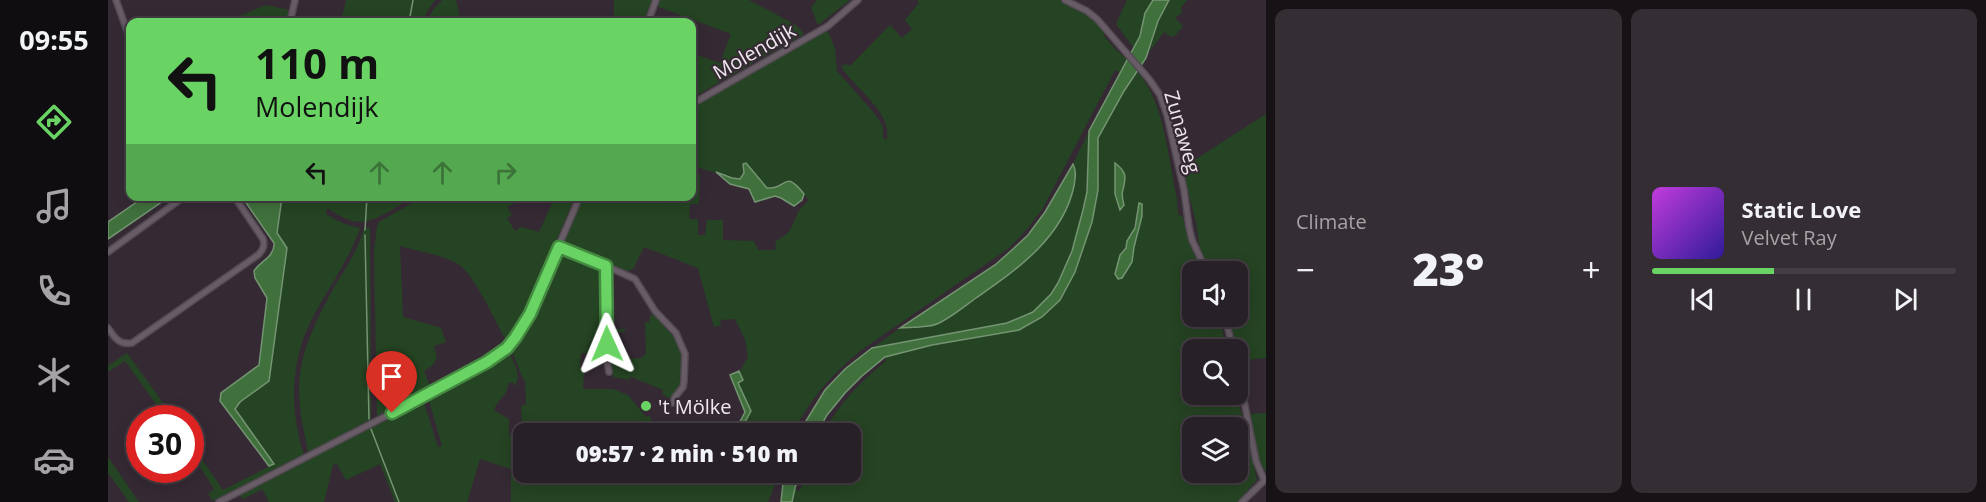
<!DOCTYPE html>
<meta charset="utf-8">
<style>
body{margin:0;font-family:"Open Sans",sans-serif;background:#342d33;color:#f1f3f6;height:100vh;display:flex;flex-direction:column;font-size:22px;white-space:nowrap}
*{box-sizing:border-box;margin:0}
p{font-size:20px;color:#a5a3a7}
.icon{flex:none;width:33px;height:33px;fill:none;stroke:currentColor;stroke-width:2;stroke-linecap:round;stroke-linejoin:round}
.map{position:relative;flex:1;overflow:hidden}
.sheet{display:flex;flex-direction:column;gap:9px;padding:9px;background:#161215;width:720px}
.sheet>*{flex:none}
.top-card{position:absolute;left:18px;top:18px;width:570px;height:183px;border-radius:12px;box-shadow:0 3px 15px #0003,0 0 0 2px #443e44;background:#69d464;color:#111;overflow:hidden}
.tools{position:absolute;left:1074px;top:261px;display:grid;gap:12px}
.tools a{display:grid;place-items:center;width:66px;height:66px;border-radius:12px;background:#282027;box-shadow:0 3px 15px #0003,0 0 0 2px #443e44;font-size:30px}
.speed{position:absolute;left:18px;top:405px;display:flex;gap:12px;font-size:30px;font-weight:700;text-align:center}
.speed>*{display:grid;place-content:center;width:78px;height:78px;border-radius:50%;background:#282027;box-shadow:0 3px 15px #0003,0 0 0 2px #443e44;line-height:1}
.speed .limit{border:9px solid #d22;background:#fff;color:#111}
.pin{position:absolute;display:grid;place-items:center;width:51px;height:51px;color:#fff;margin:-62px -26px;border-radius:50% 50% 50% 0;rotate:-45deg;box-shadow:0 0 6px #0007}
.pin .icon{rotate:45deg}
.me{position:absolute;width:66px;margin:-33px;rotate:359deg;stroke-linejoin:round;filter:drop-shadow(0 0 4px #0008)}
.turn{display:flex;align-items:center;gap:21px;height:126px;padding:0 30px;font-size:27px}
.turn .icon{width:78px;height:78px;stroke-width:2.5}
.turn b{display:block;font-size:42px;line-height:51px}
.lanes{display:flex;align-items:center;height:57px;padding:0 30px;background:#0003;justify-content:center;gap:30px;direction:ltr}
.lanes .off{opacity:.35}
.big{font-size:45px;font-weight:800;line-height:1.1}
.sheet .tile{flex:1;display:flex;flex-direction:column;justify-content:center;gap:9px;min-width:0;padding:0 21px;border-radius:12px;background:#342d33}
.song{display:flex;align-items:center;gap:18px}
.cover{width:72px;height:72px;border-radius:9px;background:linear-gradient(135deg,hsl(290 70% 55%),hsl(250 70% 35%))}
.played{height:6px;border-radius:3px;background:linear-gradient(90deg,#69d464 40%,#443e44 40%)}
.keys{display:flex;justify-content:space-around;direction:ltr}
.heat{display:flex;justify-content:space-between;align-items:center;font-size:33px;direction:ltr}
.sheet .tiles{flex:1;display:grid;gap:9px;grid-template-columns:repeat(2,1fr)}
.trip{position:absolute;left:405px;top:423px;width:348px;height:60px;border-radius:12px;background:#282027;box-shadow:0 3px 15px #0003,0 0 0 2px #443e44;font-weight:800;line-height:60px;text-align:center}
main{display:flex;flex:1;min-height:0}
.tabs{display:flex;flex-direction:column;width:108px;justify-content:space-around;align-items:center;background:#100d10;color:#a5a3a7}
.tabs .icon{width:42px;height:42px}
.tabs .selected{color:#69d464}
.tabs b{font-size:27px;color:#f1f3f6}
.map>svg:first-child{display:block}
.green{fill:#254423;fill-rule:evenodd}
.water{fill:#40713d;stroke:#749472;stroke-width:1.5}
.lines{fill:none;stroke-linecap:round;stroke-linejoin:round}
.stream{stroke:#749472;stroke-width:1.5}
.street-casing{stroke:#534952;stroke-width:8}
.street{stroke:#685c67;stroke-width:5}
.route-casing{stroke:#448a41;stroke-width:15}
.route{stroke:#69d464;stroke-width:10}
.poi-dot{fill:#69d464;stroke:#352a34;stroke-width:2}
.labels{text-anchor:middle;dominant-baseline:central;stroke-width:4.5;stroke-linejoin:round;paint-order:stroke}
.street-label{font-size:20px;fill:#eee7ed;stroke:#352a34}
.poi-label{font-size:20px;fill:#eee7ed;stroke:#352a34;text-anchor:start}
</style>
<main>
<nav class="tabs">
<b>09:55</b>
<svg class="icon selected" aria-label="directions" viewBox="0 0 24 24"><path d="M12 3l9 9-9 9-9-9zM9 14v-3h6M13 9l2 2-2 2"/></svg>
<svg class="icon" aria-label="music" viewBox="0 0 24 24"><path d="M9 18V5l10-2v13"/><circle cx="6" cy="18" r="3"/><circle cx="16" cy="16" r="3"/></svg>
<svg class="icon" aria-label="phone" viewBox="0 0 24 24"><path d="M5 4h4l2 5-3 2q2 4 5 5l2-3 5 2v4C11 20 4 13 5 4z"/></svg>
<svg class="icon" aria-label="climate" viewBox="0 0 24 24"><path d="M12 3v18M4 7l16 10M4 17L20 7"/></svg>
<svg class="icon" aria-label="car" viewBox="0 0 24 24"><path d="M5 17H2v-5l4-1 3-4h7l3 4 3 1v5h-3M9 17h6M6 11h13"/><circle cx="7" cy="17" r="2"/><circle cx="17" cy="17" r="2"/></svg>
</nav>
<div class="map">
<svg width="1158" height="502" viewBox="0 0 1158 502">
<rect width="100%" height="100%" fill="#352a34"/>
<path class="green" d="M238 0H327L320 10 314 22H233Z
M334 0H348L353 22H319L325 10Z
M506 0H544L535 22H506Z
M551 0H641L688 25 696 34 584 98V53L612 63 623 34 548 6Z
M709 0H742L710 25 703 7Z
M809 0H952L983 16 997 31 996 36 1007 49 1019 59 1012 73 1007 70 935 208 920 228 901 248 752 351C724 374 701 400 685 433H631L643 411 630 383 635 380 632 371 640 357 637 339 627 319 612 320 613 325 606 327 590 268 536 247 525 269 517 272 456 247 455 242 474 197 584 196V171L592 174 591 204H582L581 219H590V235H597L599 220H615V240L646 241 650 250H667L668 241C683 233 683 228 689 215 691 209 697 204 701 200L684 181C674 180 669 189 659 187L638 163 635 164 636 176 629 179 584 166V105L718 27 727 48 729 71 767 114 775 127V138L779 140C784 110 746 89 733 66L739 64 742 66 782 25 794 38 804 29 797 20 811 3Z
M1019 0H1045L1037 13 1032 36 1025 47 1008 24Z
M1061 0H1079L1072 9 1075 12 1067 18 1075 26 1066 37 1059 35 1057 31 1041 52 1050 21Z
M158 5 181 10 178 22H117Z
M1030 72C1057 104 1060 159 1069 199L1070 214 1075 217 1079 236 1094 271 1084 272V316L1111 317 1119 349 1084 350V394L1129 395 1149 480 1129 502H684L687 488 691 492 699 473 742 472V434L715 433C731 404 752 382 778 361L777 357 824 345 911 330 934 317 952 300 967 272 984 222 990 190V138L1016 91ZM1029 208 1034 216 1026 247 1024 262 1017 272 1007 270C1010 265 1010 258 1014 252 1023 239 1029 225 1029 208ZM1084 428H1130V472H1084Z
M1158 114V358L1130 361V350L1127 349 1119 317 1130 316V272L1101 271 1092 249 1088 222 1074 168Z
M981 131 979 192 968 239 950 283 935 303 925 312 899 323 764 348 792 328 832 323 884 287 922 256 948 227 960 207 966 183 968 170 965 164Z
M174 197H305C287 207 265 226 244 221 235 218 227 213 219 208L218 214C229 221 240 226 252 228 246 247 236 263 226 281 217 295 208 310 201 325 182 365 182 413 196 455L105 501 100 494 106 489 83 453 82 442 115 490 166 464 127 409 132 402 161 381 171 238 169 233Z
M314 197H419L399 207 404 215 399 218 407 231 414 227 431 232 447 197H467L417 313 400 344C389 325 367 275 350 264 336 255 309 251 292 246L295 317 333 328 338 342 326 346 329 358 324 366 316 371 323 388 269 416 266 252 269 226 271 222Z
M262 227 263 419 200 453C198 438 193 422 192 407 187 361 204 329 225 289 237 269 250 251 256 228Z
M453 251 495 267 497 271 495 355 473 353 472 367 479 368 476 374 475 389H505L520 395 538 417 542 416 546 426 558 433 416 434V472H670L671 475 660 502H403V469L372 459 359 502H287L272 464 238 480 229 464 225 465 216 502H161L154 489 135 499 131 494 315 399 330 447 334 446 320 397 386 362 399 353 402 354C407 366 414 375 406 387V383H400C401 395 389 399 386 410L401 419V435L407 438V431H414L413 406 418 404 417 381 414 377 403 349 421 322 451 252Z
M543 314 552 320 566 334 575 355V380L564 397 560 398 554 393 555 390 523 377 521 380 506 377 501 367 500 329H517V332L504 333 506 360 533 358 538 354 537 322H541Z
M19 353 66 418H58L17 361 0 372V366Z
M1158 413V472L1152 463 1140 414Z
M0 457 31 502H21L0 473Z"/>
<path class="water" d="M1045 0H1061L1050 21 1038 58 1016 91 990 138V190L984 222 967 272 952 300 934 317 911 330 824 345 777 357 754 376 737 393 719 415 709 433 690 434 717 390 737 369 764 348 899 323 925 312 943 294 950 283 964 251 975 210 979 192 981 131 1032 36 1037 13Z
M638 163 659 188C680 190 675 168 696 194L694 200 686 206 673 198 667 196 647 202 641 189 622 184 608 172 624 178 632 179 636 173 635 164Z
M1007 163C1019 172 1018 177 1015 190 1013 194 1015 201 1016 205L1012 210 1007 194Z
M965 164C969 171 967 179 966 186 955 238 908 270 868 298 857 306 845 316 833 322 823 328 805 327 792 328L887 265 905 249 920 235 937 212Z
M36 197H61L0 239V222Z
M134 197H145L150 201 156 197H174L169 233 179 248 161 381 132 402 127 409 166 464 161 466 112 401 113 393 151 365 159 298 147 278 146 271C152 261 167 257 166 243Z
M1031 203 1034 204V216L1026 247 1024 262 1014 278 1010 279 1007 274 1012 255 1018 248 1019 241 1027 228Z
M631 371 635 380 630 383 643 411 631 433H626L637 412 622 375Z
M671 473H692L687 488 684 502H673L675 483Z"/>
<g class="lines">
<path class="stream" d="M301 22 305 0
M257 230 259 196
M257 235 261 419
M263 429 291 502"/>
<defs>
<path id="street" d="M8 0 22 39
M957 0 979 11 989 19 1041 79 1052 95 1059 115 1076 190 1081 227 1084 240 1099 272
M182 22 187 0
M540 22 548 0
M584 104 720 26 750 0
M451 247 498 266 527 279 547 311 568 333 577 354 576 381 575 387 567 397 565 403
M0 252 77 196
M498 266 499 362 501 372
M1117 316 1125 350
M0 328C7 338 11 345 24 343L150 255C155 250 157 246 155 239L126 196
M1130 371 1148 461 1156 480
M111 502 317 396 379 362 399 348 407 338 422 313 472 196
M1134 502 1158 479"/>
</defs>
<use href="#street" class="street-casing"/>
<use href="#street" class="street"/>
</g>
<g class="lines">
<defs>
<path id="route" d="M284 413 379 362 399 348 407 338 422 314 451 247 498 266 499 344"/>
</defs>
<use href="#route" class="route-casing"/>
<use href="#route" class="route"/>
</g>
<circle class="poi-dot" cx="538" cy="406" r="6"/>
<g class="labels">
<g class="street-label">
<text transform="translate(646 51) rotate(-30)">Molendijk</text>
<text transform="translate(1075 132) rotate(74)">Zunaweg</text>
</g>
<g class="poi-label">
<text x="550" y="406">'t Mölke</text>
</g>
</g>
</svg>
<div class="tools">
<a><svg class="icon" aria-label="sound" viewBox="0 0 24 24"><path d="M4 9h4l5-4v14l-5-4H4zM17 9q2 3 0 6"/></svg></a>
<a><svg class="icon" aria-label="search" viewBox="0 0 24 24"><circle cx="10" cy="10" r="6"/><path d="M15 15l6 6"/></svg></a>
<a><svg class="icon" aria-label="layers" viewBox="0 0 24 24"><path d="M12 4l9 5-9 5-9-5zM3 14l9 5 9-5"/></svg></a>
</div>
<div class="speed"><div class="limit">30</div></div>
<div class="pin" style="left:284px;top:413px;background:#d93025"><svg class="icon" aria-label="arrive" viewBox="0 0 24 24"><path d="M6 21V4h12l-3 4 3 4H6"/></svg></div>
<svg class="me" style="left:499px;top:344px" viewBox="-20 -20 40 40"><path d="M0-17L14 15 0 8-14 15z" fill="#69d464" stroke="#fff" stroke-width="4"/></svg>
<div class="trip">09:57 · 2 min · 510 m</div>
<div class="top-card">
<div class="turn"><svg class="icon" aria-label="left" viewBox="0 0 24 24"><path d="M17 20v-9H6M10 6l-5 5 5 5"/></svg><div><b>110 m</b>Molendijk</div></div>
<div class="lanes"><svg class="icon" aria-label="left" viewBox="0 0 24 24"><path d="M17 20v-9H6M10 6l-5 5 5 5"/></svg><svg class="icon off" aria-label="ahead" viewBox="0 0 24 24"><path d="M12 20V5M6 11l6-6 6 6"/></svg><svg class="icon off" aria-label="ahead" viewBox="0 0 24 24"><path d="M12 20V5M6 11l6-6 6 6"/></svg><svg class="icon off" aria-label="right" viewBox="0 0 24 24"><path d="M7 20v-9h11M14 6l5 5-5 5"/></svg></div>
</div>
</div>
<section class="sheet">
<div class="tiles">
<div class="tile"><p>Climate</p>
<div class="heat"><a>−</a><b class="big">23°</b><a>+</a></div>
</div>
<div class="tile">
<div class="song"><i class="cover"></i><div><b>Static Love</b><p>Velvet Ray</p></div></div>
<div class="played"></div>
<div class="keys"><svg class="icon" aria-label="previous" viewBox="0 0 24 24"><path d="M18 5L8 12l10 7zM5 5v14"/></svg><svg class="icon" aria-label="pause" viewBox="0 0 24 24"><path d="M8 5v14M16 5v14"/></svg><svg class="icon" aria-label="next" viewBox="0 0 24 24"><path d="M6 5l10 7-10 7zM19 5v14"/></svg></div>
</div>
</div>
</section>
</main>
